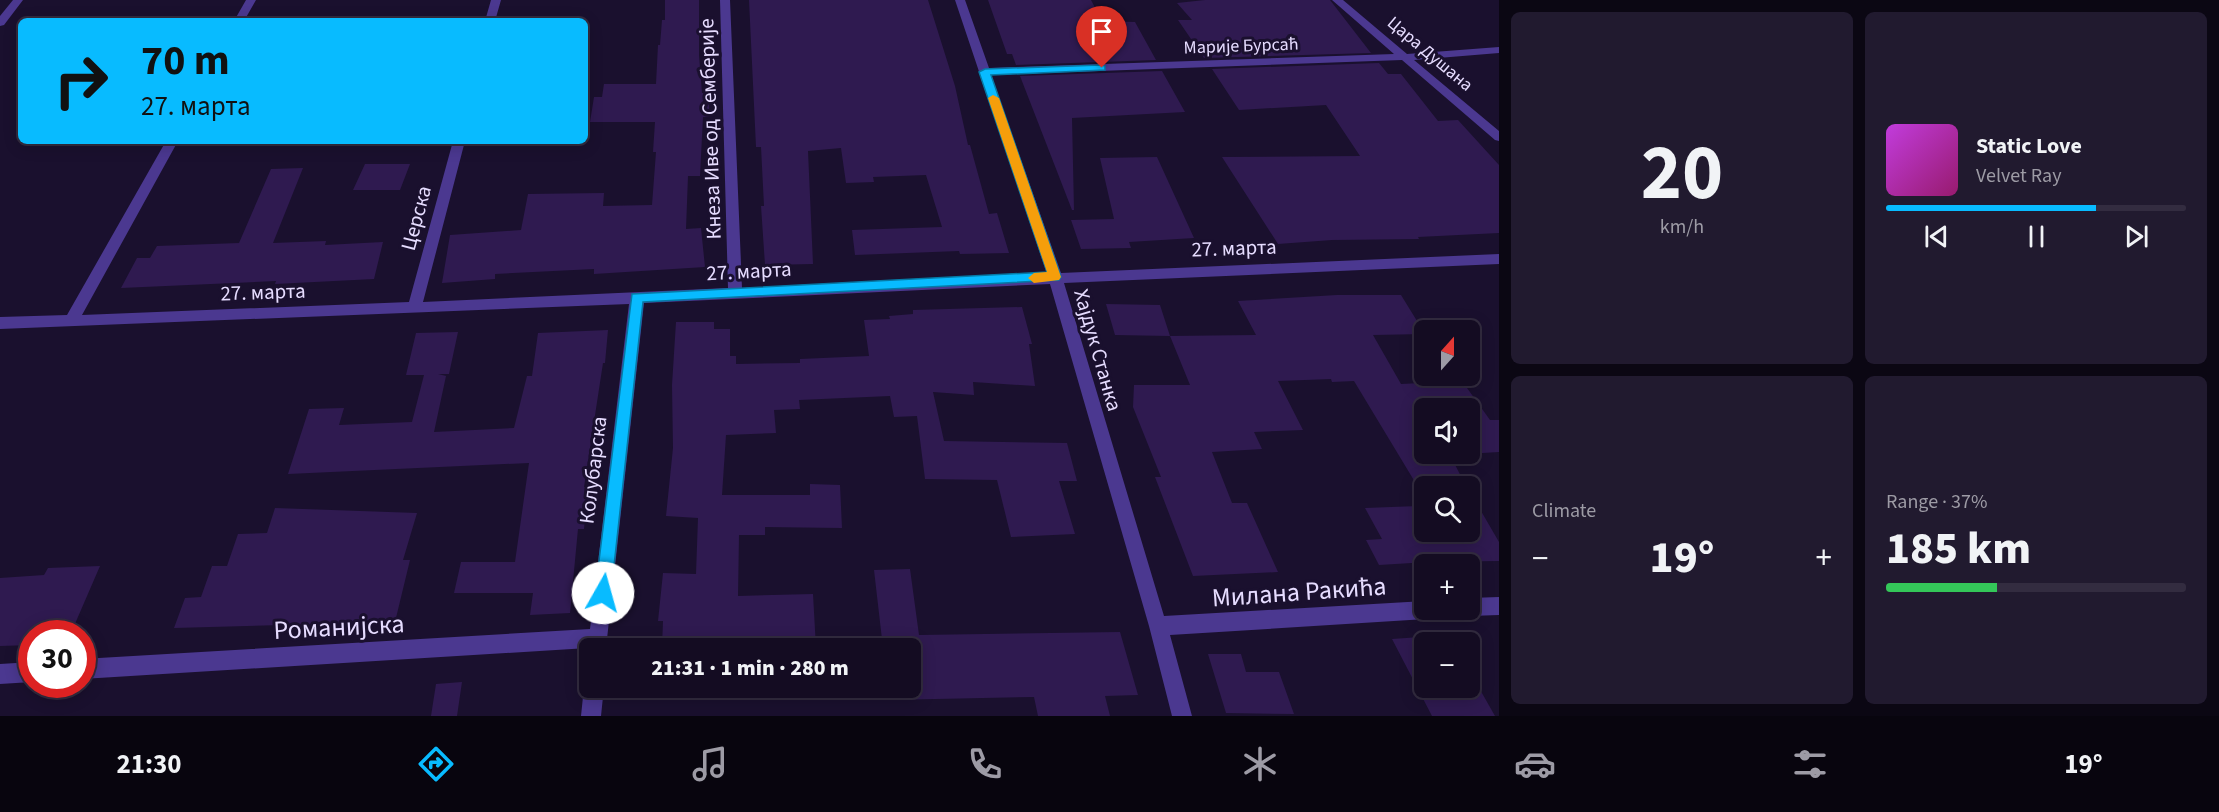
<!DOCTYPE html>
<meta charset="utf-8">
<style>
body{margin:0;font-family:"Source Sans 3",sans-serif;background:#211a2f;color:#f1f3f6;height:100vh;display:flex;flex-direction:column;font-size:22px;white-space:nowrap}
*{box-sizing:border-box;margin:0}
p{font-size:20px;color:#9d9ba5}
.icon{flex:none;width:33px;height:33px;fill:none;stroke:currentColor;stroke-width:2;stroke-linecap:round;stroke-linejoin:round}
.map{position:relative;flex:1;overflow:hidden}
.side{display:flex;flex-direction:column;gap:12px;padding:12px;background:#0b0713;width:720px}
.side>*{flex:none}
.banner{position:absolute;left:18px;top:18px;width:570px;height:126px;border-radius:9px;box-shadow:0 3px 15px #0003,0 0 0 2px #332c40;background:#08bbff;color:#111;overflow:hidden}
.needle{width:39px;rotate:21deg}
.fabs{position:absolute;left:1414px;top:320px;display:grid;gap:12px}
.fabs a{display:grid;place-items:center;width:66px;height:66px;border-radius:9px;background:#140c22;box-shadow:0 3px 15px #0003,0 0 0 2px #332c40;font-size:30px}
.speed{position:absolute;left:18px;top:620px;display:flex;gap:12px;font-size:30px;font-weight:700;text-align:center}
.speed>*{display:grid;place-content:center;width:78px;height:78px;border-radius:50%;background:#140c22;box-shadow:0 3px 15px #0003,0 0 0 2px #332c40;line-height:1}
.speed .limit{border:9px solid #d22;background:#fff;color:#111}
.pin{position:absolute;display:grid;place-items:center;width:51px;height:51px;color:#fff;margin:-62px -26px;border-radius:50% 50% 50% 0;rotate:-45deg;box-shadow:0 0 6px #0007}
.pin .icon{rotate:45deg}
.me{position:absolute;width:66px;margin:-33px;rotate:7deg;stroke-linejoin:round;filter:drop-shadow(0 0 4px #0008)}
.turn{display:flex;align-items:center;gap:21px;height:126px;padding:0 24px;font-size:27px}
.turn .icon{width:78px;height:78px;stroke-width:2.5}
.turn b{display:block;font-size:42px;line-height:51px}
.big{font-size:45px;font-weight:800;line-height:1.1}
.side .tile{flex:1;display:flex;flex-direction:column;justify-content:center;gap:9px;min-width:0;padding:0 21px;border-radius:9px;background:#211a2f}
.side .dial{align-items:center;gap:0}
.dial b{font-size:78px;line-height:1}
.song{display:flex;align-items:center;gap:18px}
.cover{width:72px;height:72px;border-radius:9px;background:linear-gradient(135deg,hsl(290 70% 55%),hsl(320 70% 35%))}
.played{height:6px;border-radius:3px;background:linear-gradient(90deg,#08bbff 70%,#332c40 70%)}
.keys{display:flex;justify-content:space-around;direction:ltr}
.heat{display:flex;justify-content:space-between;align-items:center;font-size:33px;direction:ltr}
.charge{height:9px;border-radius:4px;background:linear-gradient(90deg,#34c759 37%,#332c40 0)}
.side .tiles{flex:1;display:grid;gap:12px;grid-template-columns:repeat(2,1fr)}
.trip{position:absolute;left:579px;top:638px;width:342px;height:60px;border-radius:9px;background:#140c22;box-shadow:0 3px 15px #0003,0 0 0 2px #332c40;font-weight:800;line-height:60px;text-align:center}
.dock{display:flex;height:96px;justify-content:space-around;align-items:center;background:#08050e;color:#9d9ba5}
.dock .icon{width:42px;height:42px}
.dock .on{color:#08bbff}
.dock b{font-size:27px;color:#f1f3f6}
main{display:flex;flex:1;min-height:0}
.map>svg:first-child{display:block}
.building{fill:#2f1a50;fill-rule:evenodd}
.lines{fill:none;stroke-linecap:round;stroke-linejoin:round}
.minor{fill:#4b3890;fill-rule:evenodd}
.route{fill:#08bbff;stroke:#057aa6;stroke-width:1.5}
.slow{fill:#f59e0b}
.labels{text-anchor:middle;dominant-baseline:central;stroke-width:6;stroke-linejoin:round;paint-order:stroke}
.far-street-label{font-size:18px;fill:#e6dcff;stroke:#1a102e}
.street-label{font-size:21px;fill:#e6dcff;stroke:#1a102e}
.near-street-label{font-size:26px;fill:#e6dcff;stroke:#1a102e}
</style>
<main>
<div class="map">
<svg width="1499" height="716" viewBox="0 0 1499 716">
<rect width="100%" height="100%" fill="#1a102e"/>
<path class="building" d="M665 0H699V55L702 93H709V117H703L700 176H688L686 229 701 228 705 267 594 274V269L495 274V279L442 283 450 235 521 230 528 194 604 193 603 206 652 205 656 152H653L655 122H590L594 97H602L604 84H656L658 45H660L662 20H665Z
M749 0H928L955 86 968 145H970L989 214 997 213 1009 253 960 254 959 251 855 255 852 230 942 227 926 175 873 177 874 182 846 183 841 148 808 151 813 264 765 265 761 206H764L761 147H756Z
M988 0H1091L1102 21 1135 22 1156 60 1016 65 1012 54H1007Z
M1205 0H1330L1371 53 1204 58 1178 20H1192L1177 3Z
M1379 63 1388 74H1401L1438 121 1458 120 1499 165V233L1418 237 1419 239 1332 240 1278 244 1222 157 1360 156 1326 105 1239 110 1212 69Z
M1162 71 1185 112 1072 118 1074 210H1072L1020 76Z
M1157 157 1194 238 1129 242 1131 248 1081 249 1071 220 1114 219 1100 158Z
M365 164H410L400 190H353Z
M303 168 273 243 326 241 325 245 383 242 374 279 275 284 276 281 121 288 137 258H150L157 246 239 243 271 169Z
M1337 295H1401L1425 334 1373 335 1401 384 1462 381 1490 420H1499V452L1450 455 1466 486H1425V531H1470V492L1499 542V561L1428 562 1379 565 1366 540 1382 539 1365 508 1418 506 1413 497H1424L1354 381 1332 382 1331 379 1278 381 1303 430 1254 432 1262 449 1212 452 1232 503H1247L1278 572 1193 576 1155 477H1161L1133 407 1134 385H1190L1170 336 1256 335 1238 301ZM1425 408H1470V453H1425Z
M1106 304 1160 305 1170 336 1115 335Z
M1022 307 1032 344H1029L1035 386 973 382 974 395 933 392 944 441 1067 443 1077 481H1059L1075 534 1011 537 997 480 925 479 917 416 894 417 890 396 799 400 800 409 774 410 776 433 726 435 722 495H810V484L840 485 842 528 765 527V535H739L738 596 813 594 816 648H662L663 621H658L663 573 696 574 698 518 666 516 673 448 672 385 676 322H714V329H730V356H736V364L800 363V359L869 356 864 320 890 319 889 316 913 314V310Z
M608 330 605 363H603L584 487H588L584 529H578L570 613 530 615 533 593H454L461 562H515L529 463 288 474 309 409 344 408 339 425 412 422 424 375H406L416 333 458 332 449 374H438L446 376 434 432 514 428 527 376H532L538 333Z
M275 508 417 513 403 560H410L395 622 174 628 185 598 201 597 212 566H227L238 534 267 533Z
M100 566 71 633H32V645L0 646V578L44 575 48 568Z
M910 569 919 635 1120 632 1138 695 1105 696 1110 716H1038L1034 697 889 700 888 687H910V648H883L874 570Z
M1449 635 1453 642H1425V687H1470V672L1495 716H1432L1392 639Z
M1208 654H1241L1246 672H1279L1294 714 1226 713Z
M462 682 457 716H431L436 684Z
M660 687H727V694H659Z"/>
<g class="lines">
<path class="minor" d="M13 0H23L4 25 0 26V16Z
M246 0H256L244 21H234Z
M491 0H501L495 21H485Z
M720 0H730L742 288 1047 274 955 0H965L989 68 1394 54 1332 0H1343L1407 54 1499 47V53L1414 60 1499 131V141L1495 140 1402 60 991 75 1061 273 1499 254V264L1064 283 1164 616 1425 601V609H1451L1448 615 1442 618 1170 635 1192 716H1172L1149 626 1050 284 644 303 606 648H590V652L588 648 82 679V659L590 629 629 304 0 329V317L67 315 166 141H178L82 315 409 302 453 141H465L423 302 728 288Z
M1499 597V615L1470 616 1464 613 1462 609H1470V598Z
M32 662V682L0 684V664Z
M590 679V687H604L601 716H581L584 687Z"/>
</g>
<path class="route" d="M1102 65 1105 66V70L991 75 1061 277 1059 280 643 302 611 593 609 599 603 601 597 599 595 593 632 294 1047 272 979 72 985 69Z"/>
<path class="slow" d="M993 95 999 98 1061 277 1059 280 1034 283 1028 278 1034 273 1047 272 988 98Z"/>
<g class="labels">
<g class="far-street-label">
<text transform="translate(1241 46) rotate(-2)">Марије Бурсаћ</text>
<text transform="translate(1430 54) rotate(40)">Цара Душана</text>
</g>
<g class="street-label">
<text transform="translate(710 129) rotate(-92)">Кнеза Иве од Семберије</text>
<text transform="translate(416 218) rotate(-75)">Церска</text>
<text transform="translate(1234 248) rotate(-2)">27. марта</text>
<text transform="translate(749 271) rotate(-3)">27. марта</text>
<text transform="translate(263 292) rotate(-2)">27. марта</text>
<text transform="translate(1098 350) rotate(74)">Хајдук Станка</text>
<text transform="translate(593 470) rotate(-83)">Колубарска</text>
</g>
<g class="near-street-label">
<text transform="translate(1299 592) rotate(-4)">Милана Ракића</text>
<text transform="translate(339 627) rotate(-3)">Романијска</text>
</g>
</g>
</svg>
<div class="fabs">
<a><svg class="needle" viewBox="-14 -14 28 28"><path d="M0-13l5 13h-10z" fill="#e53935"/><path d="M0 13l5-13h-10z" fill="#9d9ba5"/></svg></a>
<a><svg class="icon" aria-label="sound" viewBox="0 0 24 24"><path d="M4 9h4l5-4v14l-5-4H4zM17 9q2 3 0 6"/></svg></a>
<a><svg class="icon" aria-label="search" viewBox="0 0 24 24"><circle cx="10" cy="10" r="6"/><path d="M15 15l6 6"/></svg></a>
<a>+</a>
<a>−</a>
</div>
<div class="speed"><div class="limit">30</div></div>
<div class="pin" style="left:1102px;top:68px;background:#d93025"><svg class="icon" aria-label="arrive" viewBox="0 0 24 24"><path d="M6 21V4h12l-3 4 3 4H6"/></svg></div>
<svg class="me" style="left:603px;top:593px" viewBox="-20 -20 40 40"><circle r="19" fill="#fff"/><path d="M0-13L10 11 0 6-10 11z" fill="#08bbff"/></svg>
<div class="trip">21:31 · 1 min · 280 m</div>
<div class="banner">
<div class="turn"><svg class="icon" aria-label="right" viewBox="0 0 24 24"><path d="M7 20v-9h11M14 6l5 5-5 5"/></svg><div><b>70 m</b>27. марта</div></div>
</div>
</div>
<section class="side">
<div class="tiles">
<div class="tile dial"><b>20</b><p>km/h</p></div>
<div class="tile">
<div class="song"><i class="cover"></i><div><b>Static Love</b><p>Velvet Ray</p></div></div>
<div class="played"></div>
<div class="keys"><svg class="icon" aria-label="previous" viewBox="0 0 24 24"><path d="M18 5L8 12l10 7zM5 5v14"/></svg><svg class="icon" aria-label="pause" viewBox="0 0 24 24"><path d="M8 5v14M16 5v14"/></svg><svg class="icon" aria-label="next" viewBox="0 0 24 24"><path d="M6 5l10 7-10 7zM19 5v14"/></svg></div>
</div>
<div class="tile"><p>Climate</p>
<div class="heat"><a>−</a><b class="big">19°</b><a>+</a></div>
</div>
<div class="tile"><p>Range · 37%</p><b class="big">185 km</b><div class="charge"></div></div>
</div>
</section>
</main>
<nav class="dock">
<b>21:30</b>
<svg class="icon on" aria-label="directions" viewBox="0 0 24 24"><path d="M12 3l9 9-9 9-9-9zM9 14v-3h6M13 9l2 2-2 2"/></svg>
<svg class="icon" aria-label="music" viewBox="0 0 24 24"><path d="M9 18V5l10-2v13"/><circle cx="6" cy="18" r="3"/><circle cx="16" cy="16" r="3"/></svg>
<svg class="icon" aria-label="phone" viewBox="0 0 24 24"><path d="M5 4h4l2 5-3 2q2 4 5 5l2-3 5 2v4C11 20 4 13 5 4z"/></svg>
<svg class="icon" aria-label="climate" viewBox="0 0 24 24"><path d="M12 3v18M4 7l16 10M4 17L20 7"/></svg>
<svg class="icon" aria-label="car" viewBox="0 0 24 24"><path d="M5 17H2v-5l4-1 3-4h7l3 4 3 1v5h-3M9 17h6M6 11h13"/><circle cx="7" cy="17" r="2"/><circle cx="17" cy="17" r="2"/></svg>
<svg class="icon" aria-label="filters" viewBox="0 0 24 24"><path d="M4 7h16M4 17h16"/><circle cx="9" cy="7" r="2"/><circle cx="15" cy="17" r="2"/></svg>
<b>19°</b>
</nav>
